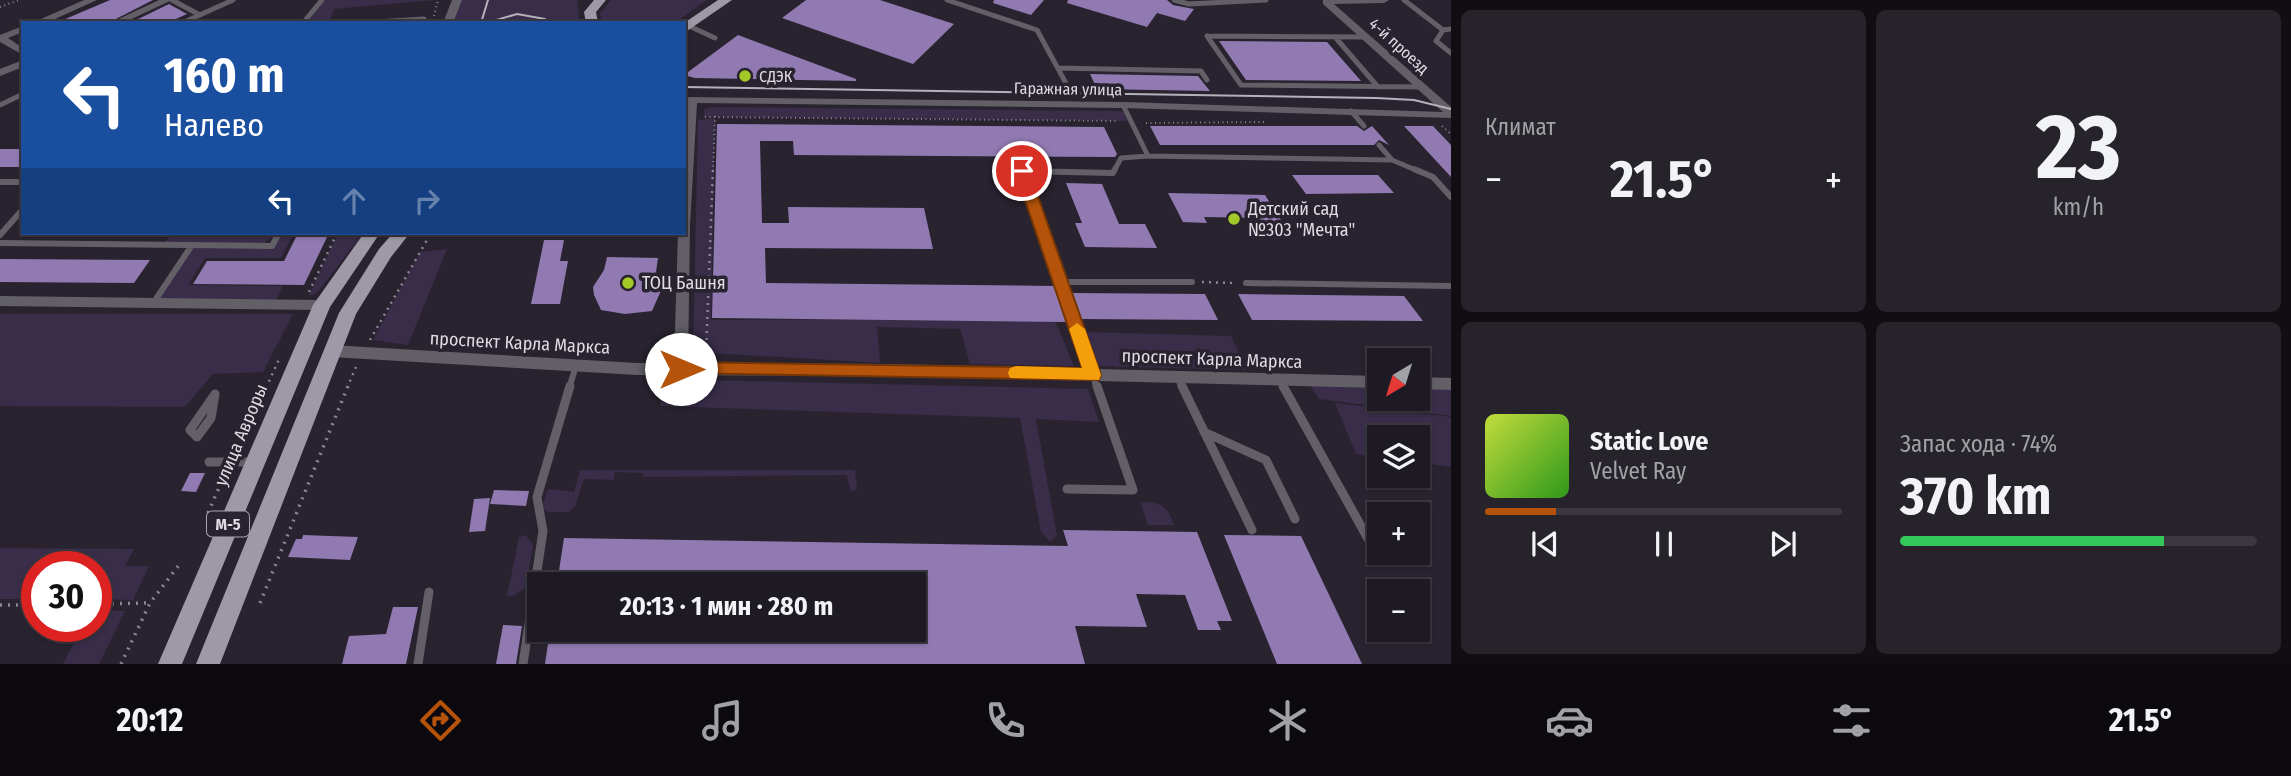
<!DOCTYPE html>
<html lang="ru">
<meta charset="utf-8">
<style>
body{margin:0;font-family:"Fira Sans Condensed",sans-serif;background:#26232b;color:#f1f3f6;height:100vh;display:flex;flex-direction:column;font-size:26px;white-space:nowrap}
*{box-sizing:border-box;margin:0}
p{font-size:23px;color:#a1a1a6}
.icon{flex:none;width:38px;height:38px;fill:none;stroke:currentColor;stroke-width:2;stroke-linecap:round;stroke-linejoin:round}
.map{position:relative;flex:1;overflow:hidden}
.panel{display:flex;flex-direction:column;gap:10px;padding:10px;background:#100e13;width:840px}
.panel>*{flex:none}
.top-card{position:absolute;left:21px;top:21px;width:665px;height:214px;border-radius:0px;box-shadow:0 2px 5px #0004,0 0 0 2px #3c3841;background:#1a4fa0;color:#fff;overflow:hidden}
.needle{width:46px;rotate:218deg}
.fabs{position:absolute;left:1367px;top:348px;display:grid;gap:14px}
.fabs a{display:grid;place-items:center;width:63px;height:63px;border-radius:0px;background:#1e1a23;box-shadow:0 2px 5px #0004,0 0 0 2px #3c3841;font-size:35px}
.speed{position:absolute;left:21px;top:551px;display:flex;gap:14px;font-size:35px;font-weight:700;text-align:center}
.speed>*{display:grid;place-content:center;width:91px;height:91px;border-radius:50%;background:#1e1a23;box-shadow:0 2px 5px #0004,0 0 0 2px #3c3841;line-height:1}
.speed .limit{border:10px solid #d22;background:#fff;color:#111}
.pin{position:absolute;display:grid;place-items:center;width:60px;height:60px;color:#fff;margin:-30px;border:4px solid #fff;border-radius:50%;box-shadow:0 2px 7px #0007}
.me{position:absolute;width:77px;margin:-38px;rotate:90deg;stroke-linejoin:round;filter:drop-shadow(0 0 5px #0008)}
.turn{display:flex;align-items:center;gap:24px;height:147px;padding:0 28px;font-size:32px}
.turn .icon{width:91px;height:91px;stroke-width:2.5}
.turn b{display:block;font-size:49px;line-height:60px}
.lanes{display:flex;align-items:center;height:66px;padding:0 28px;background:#0003;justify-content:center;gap:35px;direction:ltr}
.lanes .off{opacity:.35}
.big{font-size:52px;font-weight:700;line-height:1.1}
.panel .widget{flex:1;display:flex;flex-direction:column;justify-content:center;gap:10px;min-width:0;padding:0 24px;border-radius:10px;background:#26232b}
.panel .dial{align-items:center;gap:0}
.dial b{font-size:91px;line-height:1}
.song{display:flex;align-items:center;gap:21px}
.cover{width:84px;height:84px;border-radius:10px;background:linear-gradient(135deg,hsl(70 70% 55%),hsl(110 70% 35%))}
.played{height:7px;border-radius:4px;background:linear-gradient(90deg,#b45309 20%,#3c3841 20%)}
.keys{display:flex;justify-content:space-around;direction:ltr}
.heat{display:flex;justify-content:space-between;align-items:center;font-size:38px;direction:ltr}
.charge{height:10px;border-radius:5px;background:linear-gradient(90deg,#34c759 74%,#3c3841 0)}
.panel .tiles{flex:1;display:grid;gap:10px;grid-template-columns:repeat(2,1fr)}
.trip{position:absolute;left:527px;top:572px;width:399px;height:70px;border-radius:0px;background:#1e1a23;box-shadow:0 2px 5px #0004,0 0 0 2px #3c3841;font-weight:700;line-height:70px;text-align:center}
.menu{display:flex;height:112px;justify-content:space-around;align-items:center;background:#0c0a0e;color:#a1a1a6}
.menu .icon{width:49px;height:49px}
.menu .current{color:#b45309}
.menu b{font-size:32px;color:#f1f3f6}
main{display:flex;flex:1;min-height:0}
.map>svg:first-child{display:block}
.green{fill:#392d49}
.building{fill:#917ab1}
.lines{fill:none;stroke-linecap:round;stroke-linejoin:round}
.path-far2{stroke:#8a8690;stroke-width:2;stroke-dasharray:1 3.5;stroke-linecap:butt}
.path-far1{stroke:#8a8690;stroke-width:2.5;stroke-dasharray:2 5;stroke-linecap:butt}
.path{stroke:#8a8690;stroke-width:3.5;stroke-dasharray:2 6;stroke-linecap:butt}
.lane-far2{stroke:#626066;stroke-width:5}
.lane-far1{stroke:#626066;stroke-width:6}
.lane{stroke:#626066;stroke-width:9}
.street{fill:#626066;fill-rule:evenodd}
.primary{fill:#9e99a6;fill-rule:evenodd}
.tram{stroke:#b5b1ba;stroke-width:2}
.route{fill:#b45309;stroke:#753606;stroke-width:2}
.slow{fill:#f59e0b}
.poi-dot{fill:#a2c927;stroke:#28232f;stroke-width:2.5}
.labels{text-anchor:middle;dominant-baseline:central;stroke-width:7;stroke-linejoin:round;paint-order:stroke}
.far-street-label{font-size:16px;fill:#dfdce4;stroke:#28232f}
.far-poi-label{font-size:16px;fill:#dfdce4;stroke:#28232f;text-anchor:start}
.shield{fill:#28232f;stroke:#a8a4ae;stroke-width:2}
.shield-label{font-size:16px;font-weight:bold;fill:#dfdce4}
.poi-label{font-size:18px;fill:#dfdce4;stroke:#28232f;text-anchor:start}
.street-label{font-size:18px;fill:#dfdce4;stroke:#28232f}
</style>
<main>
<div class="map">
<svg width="1451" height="664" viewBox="0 0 1451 664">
<rect width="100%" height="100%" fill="#28232f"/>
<path class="green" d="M327 0H435L334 9 329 23H307L322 2Z
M461 0H577L580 23H452Z
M611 0H707L674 23H602L600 13Z
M710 107 1120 111 1124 112 1128 121 704 117V110Z
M715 118 711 320 1054 318 1074 366 970 364 960 329 877 327 880 363 693 352 698 120Z
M171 233H277L264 243 164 244Z
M280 233H294L281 258H205L188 285 283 286 275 302 157 301 192 245 272 246Z
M338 233H363L317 293 309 296Z
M447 249 408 345 373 340 420 252Z
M0 314H293L263 372 213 374 185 407 0 406Z
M1087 332 1231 336 1247 370 1098 366Z
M662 379 1088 389 1099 422 1036 419 1057 536 1050 542 1041 532 1020 418 660 406Z
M1310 385 1379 386V399H1418V387L1451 388V416L1319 399Z
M1335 403 1451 417V467L1418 462V438H1379V457L1356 454Z
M580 470H855L857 488 854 491 850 490 847 475 643 477V473L615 472 614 480 584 479 575 506 569 512H548L542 507 548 489 574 492Z
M1140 502C1161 502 1167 505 1174 525H1148Z
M526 535 533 545 526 587 515 595 507 596 519 537Z
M0 548 134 549 125 566H149L133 600 96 599V567H37V599H0Z
M96 610 125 611 99 664H63L82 627 96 626Z"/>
<path class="building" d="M110 0H153L108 23H56Z
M806 0H880L954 24 913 64 782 18Z
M994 0H1044L1031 15 993 3Z
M1068 0H1167L1173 5 1194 9 1185 21 1157 13 1147 27 1067 3Z
M169 4 187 14 167 23H130Z
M738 35 856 79V81L695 78 684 75Z
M1219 41 1327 42 1361 81 1246 80Z
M1090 74 1198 76 1210 91 1097 89Z
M717 124 1104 127 1117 154 1115 157 794 155 793 141H760L762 223H789L788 207 924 208 933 249 765 248 766 283 1056 286 1068 322 712 318Z
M1150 126H1357L1364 131 1372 126 1389 145 1379 140 1374 145H1160Z
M1404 126H1433L1451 145V177Z
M0 149H23V167H0Z
M1292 175H1378L1394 193 1306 194Z
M1066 183 1102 184 1119 224H1145L1157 248 1085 247 1075 223H1082Z
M1168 193 1265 195 1283 223H1260L1257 218 1204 217 1207 223 1183 222Z
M298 233H329L304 285 193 284 207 261H284Z
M544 240H564L560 261H568L560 304H531Z
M607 257 658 258 656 272 663 286 652 311 625 314 601 310 594 295 593 287 604 270Z
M0 259 150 260 134 283 0 282Z
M1070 293 1205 294 1218 320 1079 319Z
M1238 294 1404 296 1423 321 1252 320Z
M190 473H205L196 492 181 491Z
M494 490 529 491 526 506 490 504Z
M490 498 485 531 469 532 474 499Z
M1063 530 1197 532 1232 621H1217L1221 630H1198L1185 595 1136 594 1147 627 1075 626 1085 664H545L550 630H914V584H557L564 538 1068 546Z
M303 535 358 537 350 560 288 557 296 539H302Z
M1224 535 1301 536 1362 664H1277Z
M393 607H418L406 664H342L349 636 386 634Z
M503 625 522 626 516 664H496Z"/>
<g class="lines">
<path class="path-far2" d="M0 7 19 0
M434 16 438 0
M90 23 103 17
M705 117 1118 121
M1146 123 1265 122
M1442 126 1451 134
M713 171 715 116"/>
<path class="path-far1" d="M1202 282 1234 283
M309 292 337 233
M370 340 431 233
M706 354 713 169
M266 388 280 357
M347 388 356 367"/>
<path class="path" d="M237 449 266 386
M208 513 225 474
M260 603 348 386
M96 604 149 603
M0 605H37
M121 664 150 603 179 565"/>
<path class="lane-far2" d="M172 0 200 15
M947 0 1037 30 1068 87
M1174 0 1189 4 1266 0
M1404 0 1443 30 1451 29
M182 23 233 0
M303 23 322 0
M360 23 424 19
M689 26 715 38
M1443 30 1436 41 1451 53
M1207 36 1241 85 1421 87
M1207 36 1365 37
M1335 37 1378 87
M1058 68 1201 71 1207 80
M0 105 23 94
M1351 111 1364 126
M1379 145 1392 160 1418 171
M1148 156 1392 160
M1114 171 1121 158 1148 156 1123 105"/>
<path class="lane-far1" d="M1414 169 1433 177 1451 197
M0 182H23
M0 235 23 209
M0 243 272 246 279 233
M1061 282H1192
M1246 283 1451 286
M154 302 192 245
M1177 377 1182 388
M1280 380 1284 388
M569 388 576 366
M1097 388 1022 171 1113 173 1115 169"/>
<path class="lane" d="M1182 386 1252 530
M1283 386 1376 553
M215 394 211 418 197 437 190 430Z
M1204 432 1266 460 1295 519
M209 462H254
M1067 489 1133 490 1097 386
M418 664 429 592
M523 664 543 531 537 497 570 386"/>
<path class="street" d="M84 0H97L46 23H32Z
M159 0H172L123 23H110Z
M452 0H462L453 23H443Z
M1323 0H1389L1384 3 1334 4 1451 107V118L1123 108 697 103 690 226 688 363 891 364 1379 376V388L891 376 637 375 331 357 326 355 324 351 326 347 331 345 637 363H674L678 233H684L686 103H684V97L1123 102 1443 112 1323 4Z
M23 26V32L8 38 23 48V55L0 42V35Z
M23 60V67L0 76V69Z
M0 296 322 300 329 305 322 310 0 306Z
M1418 377 1451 378V390L1418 389Z"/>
<path class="primary" d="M594 0H606L596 12 598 23H586L584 12Z
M718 0H732L684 33V23Z
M364 233H380L330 307 182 664H158L313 305Z
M393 233H410L391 257 356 314 220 664H196L339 313 379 249Z"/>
<path class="tram" d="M481 23 488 0
M486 23 517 14 545 19
M684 87 1376 98 1414 100 1451 109"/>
</g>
<path class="route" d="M1022 167 1029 171 1101 375 1099 380 675 373 672 369 675 364 681 362 1082 368 1015 171Z"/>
<path class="slow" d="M1077 323 1085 329 1101 375 1099 380 1010 378 1008 373 1010 368 1016 366 1082 368 1069 329Z"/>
<g class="poi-dot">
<circle cx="745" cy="76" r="7"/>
<circle cx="1234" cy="219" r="7"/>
<circle cx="628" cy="283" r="7"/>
</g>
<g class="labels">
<g class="far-street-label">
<text transform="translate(1399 46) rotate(42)">4-й проезд</text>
<text transform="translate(1068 89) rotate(1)">Гаражная улица</text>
</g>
<g class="far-poi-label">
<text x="759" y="76">СДЭК</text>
</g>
<rect class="shield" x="207" y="511.5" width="42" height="25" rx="5"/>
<g class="shield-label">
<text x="228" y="524">М-5</text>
</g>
<g class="poi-label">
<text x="1248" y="209">Детский сад<tspan x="1248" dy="21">№303 "Мечта"</tspan></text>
<text x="642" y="283">ТОЦ Башня</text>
</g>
<g class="street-label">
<text transform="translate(520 343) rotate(3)">проспект Карла Маркса</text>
<text transform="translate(1212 359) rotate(2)">проспект Карла Маркса</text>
<text transform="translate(241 435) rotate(-67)">улица Авроры</text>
</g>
</g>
</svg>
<div class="fabs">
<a><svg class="needle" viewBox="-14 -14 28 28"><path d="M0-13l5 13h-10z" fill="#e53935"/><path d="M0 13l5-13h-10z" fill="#a1a1a6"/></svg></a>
<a><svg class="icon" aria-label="layers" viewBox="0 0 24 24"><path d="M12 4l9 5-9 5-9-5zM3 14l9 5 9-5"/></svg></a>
<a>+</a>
<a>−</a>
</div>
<div class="speed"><div class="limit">30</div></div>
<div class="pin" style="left:1022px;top:171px;background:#d93025"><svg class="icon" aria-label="arrive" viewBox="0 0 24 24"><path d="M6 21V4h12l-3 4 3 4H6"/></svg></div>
<svg class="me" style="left:681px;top:369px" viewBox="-20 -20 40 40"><circle r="19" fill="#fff"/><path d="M0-13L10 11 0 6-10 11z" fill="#b45309"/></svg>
<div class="trip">20:13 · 1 мин · 280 m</div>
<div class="top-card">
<div class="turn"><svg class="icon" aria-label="left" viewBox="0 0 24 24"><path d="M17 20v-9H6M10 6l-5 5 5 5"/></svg><div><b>160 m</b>Налево</div></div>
<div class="lanes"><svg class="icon" aria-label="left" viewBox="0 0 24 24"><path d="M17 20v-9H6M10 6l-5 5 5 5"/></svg><svg class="icon off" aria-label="ahead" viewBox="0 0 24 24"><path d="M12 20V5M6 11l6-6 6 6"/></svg><svg class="icon off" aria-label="right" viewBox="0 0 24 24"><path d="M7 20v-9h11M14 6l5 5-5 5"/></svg></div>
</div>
</div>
<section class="panel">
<div class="tiles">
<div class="widget"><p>Климат</p>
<div class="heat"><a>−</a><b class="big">21.5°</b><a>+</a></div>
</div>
<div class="widget dial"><b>23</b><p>km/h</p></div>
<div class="widget">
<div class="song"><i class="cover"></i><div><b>Static Love</b><p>Velvet Ray</p></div></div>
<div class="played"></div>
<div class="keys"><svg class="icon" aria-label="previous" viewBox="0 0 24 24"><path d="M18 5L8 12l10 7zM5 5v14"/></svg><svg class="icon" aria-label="pause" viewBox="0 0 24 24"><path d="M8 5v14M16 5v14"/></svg><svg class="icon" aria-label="next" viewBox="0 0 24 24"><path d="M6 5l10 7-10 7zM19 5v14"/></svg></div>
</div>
<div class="widget"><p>Запас хода · 74%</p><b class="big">370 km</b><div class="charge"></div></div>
</div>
</section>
</main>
<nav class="menu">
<b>20:12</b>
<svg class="icon current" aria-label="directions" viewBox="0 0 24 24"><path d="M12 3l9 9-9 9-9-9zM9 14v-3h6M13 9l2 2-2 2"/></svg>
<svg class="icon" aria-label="music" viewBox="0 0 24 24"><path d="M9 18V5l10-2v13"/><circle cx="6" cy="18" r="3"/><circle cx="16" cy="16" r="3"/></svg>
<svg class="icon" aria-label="phone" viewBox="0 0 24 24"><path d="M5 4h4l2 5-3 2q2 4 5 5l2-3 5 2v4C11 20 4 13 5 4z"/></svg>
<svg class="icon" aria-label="climate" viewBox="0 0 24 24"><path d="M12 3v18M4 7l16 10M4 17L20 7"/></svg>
<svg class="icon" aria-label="car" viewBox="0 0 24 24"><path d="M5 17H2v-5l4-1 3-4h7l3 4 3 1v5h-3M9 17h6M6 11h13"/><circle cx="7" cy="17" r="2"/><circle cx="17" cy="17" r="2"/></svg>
<svg class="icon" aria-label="filters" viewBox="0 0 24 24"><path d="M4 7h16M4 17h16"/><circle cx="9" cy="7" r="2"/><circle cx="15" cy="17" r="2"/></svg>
<b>21.5°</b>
</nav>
